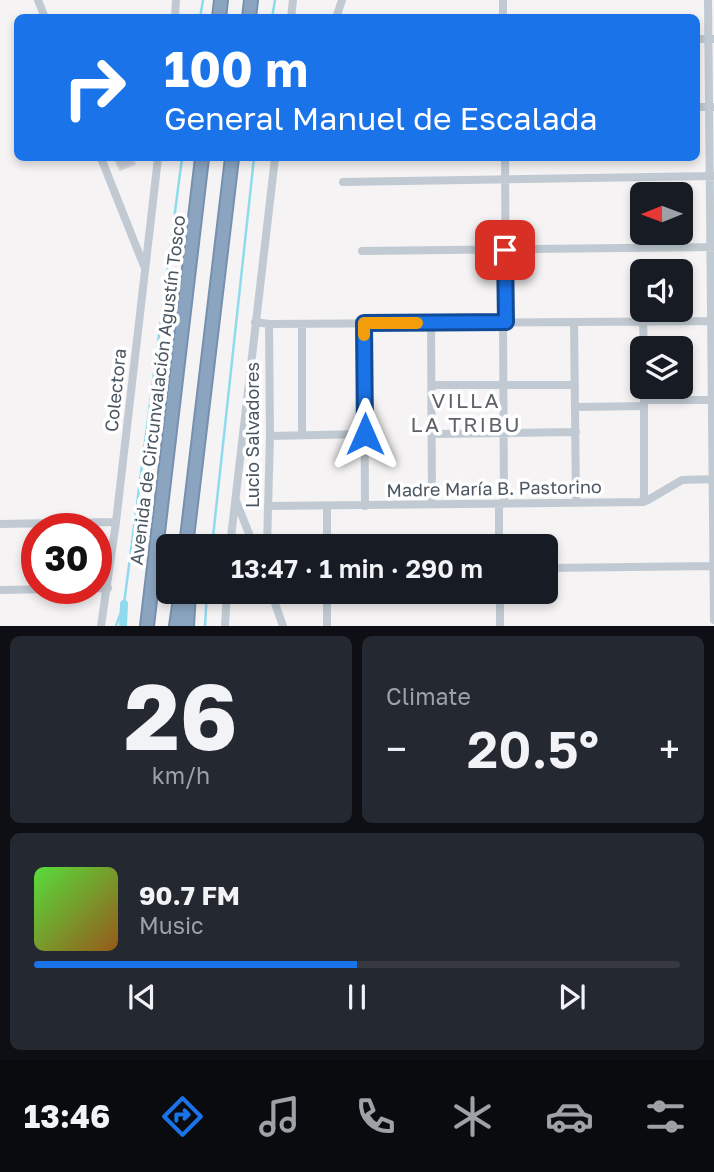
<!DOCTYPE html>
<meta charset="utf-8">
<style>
body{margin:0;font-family:"Golos Text",sans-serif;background:#242831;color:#f1f3f6;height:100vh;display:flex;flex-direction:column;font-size:26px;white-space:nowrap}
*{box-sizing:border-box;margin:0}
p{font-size:23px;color:#9ea1a6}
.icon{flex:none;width:38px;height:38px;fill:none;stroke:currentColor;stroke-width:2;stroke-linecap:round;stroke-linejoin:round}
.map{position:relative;height:626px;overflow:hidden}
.panel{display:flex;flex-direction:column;gap:10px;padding:10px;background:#0d0f14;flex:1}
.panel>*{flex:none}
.hud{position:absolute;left:14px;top:14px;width:686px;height:147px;border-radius:10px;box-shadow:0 4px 10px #0003;background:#1a73e8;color:#fff;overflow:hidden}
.needle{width:46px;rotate:269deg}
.buttons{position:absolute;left:630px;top:182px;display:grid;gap:14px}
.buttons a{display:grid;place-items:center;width:63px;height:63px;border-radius:10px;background:#171b24;box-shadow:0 4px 10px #0003;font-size:35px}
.speed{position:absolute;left:21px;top:513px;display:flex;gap:14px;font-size:35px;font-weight:700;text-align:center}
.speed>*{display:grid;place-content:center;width:91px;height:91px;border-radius:50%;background:#171b24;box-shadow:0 4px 10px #0003;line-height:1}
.speed .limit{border:10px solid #d22;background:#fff;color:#111}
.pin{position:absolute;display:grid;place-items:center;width:60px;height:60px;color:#fff;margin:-30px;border-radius:14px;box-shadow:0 4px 10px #0006}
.me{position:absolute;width:77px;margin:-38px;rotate:0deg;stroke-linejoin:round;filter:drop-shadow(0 0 5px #0008)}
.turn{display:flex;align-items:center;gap:24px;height:147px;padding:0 35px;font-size:32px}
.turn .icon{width:91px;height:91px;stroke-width:2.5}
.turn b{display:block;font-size:49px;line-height:60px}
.big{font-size:52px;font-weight:600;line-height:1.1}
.panel .card{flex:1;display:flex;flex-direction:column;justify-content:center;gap:10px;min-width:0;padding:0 24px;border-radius:10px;background:#242831}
.panel .dial{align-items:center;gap:0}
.dial b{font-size:91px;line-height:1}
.song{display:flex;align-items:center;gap:21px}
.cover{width:84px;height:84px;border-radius:10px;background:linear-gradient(135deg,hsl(110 70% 55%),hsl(30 70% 35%))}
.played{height:7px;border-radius:4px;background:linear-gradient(90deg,#1a73e8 50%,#363941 50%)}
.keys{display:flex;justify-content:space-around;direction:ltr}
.heat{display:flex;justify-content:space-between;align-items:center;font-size:38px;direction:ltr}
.panel .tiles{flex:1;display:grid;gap:10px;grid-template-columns:1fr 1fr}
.card:last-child{grid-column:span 2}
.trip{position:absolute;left:156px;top:534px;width:402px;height:70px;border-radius:10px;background:#171b24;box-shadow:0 4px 10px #0003;font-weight:600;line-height:70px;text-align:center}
.menu{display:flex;height:112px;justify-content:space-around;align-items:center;background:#090b0e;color:#9ea1a6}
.menu .icon{width:49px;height:49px}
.menu .selected{color:#1a73e8}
.menu b{font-size:32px;color:#f1f3f6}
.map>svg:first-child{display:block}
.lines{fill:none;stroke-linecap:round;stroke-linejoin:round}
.stream{stroke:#90daee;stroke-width:2.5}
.canal{stroke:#90daee;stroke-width:8}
.building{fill:#cdcfd5;stroke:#d7d9de;stroke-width:2}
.highway-casing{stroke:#7690ad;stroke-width:16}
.minor{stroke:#c1cad2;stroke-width:8}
.highway{stroke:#8ba5c1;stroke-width:12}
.route-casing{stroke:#114b97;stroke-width:18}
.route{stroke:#1a73e8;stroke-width:12}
.slow{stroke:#f59e0b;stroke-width:12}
.labels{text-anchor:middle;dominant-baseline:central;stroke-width:7;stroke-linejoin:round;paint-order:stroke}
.street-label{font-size:18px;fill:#4a5661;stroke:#fff}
.quarter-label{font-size:21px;letter-spacing:2px;fill:#5f6368;stroke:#fff}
</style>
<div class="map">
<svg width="714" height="626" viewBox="0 0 714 626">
<rect width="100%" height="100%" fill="#f5f3f3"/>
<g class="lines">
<path class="stream" d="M200 18 203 0
M272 18 275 0
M212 546 254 158
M116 626 124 604 182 158
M205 626 207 592"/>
<path class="canal" d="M123 626 124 604"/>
</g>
<path class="building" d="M114 158H132L135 164 120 170Z"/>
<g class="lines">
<defs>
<path id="highway" d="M219 18 221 0
M249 18 251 0
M186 546 232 158
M147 626 202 158
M176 626 181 592
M187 626 189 592"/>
</defs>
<use href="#highway" class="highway-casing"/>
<path class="minor" d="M38 0 45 18
M503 0V18
M708 0 714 620
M175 18 176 0
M291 18 293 0
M336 18 342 0
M696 39H714
M696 107H714
M101 158 144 266
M505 158 506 322
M343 182 714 176
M362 251 714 247
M643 321 644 348
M255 322 269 324 714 321
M503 322 504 504
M574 322 576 502
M364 323 365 506
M431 323 432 504
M302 324V435
M432 385H575
M644 400H714
M576 407 644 406
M431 434 576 432
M270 436 365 434
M236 501 254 546
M643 502 644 496V387
M499 504V546
M268 506 643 502 648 500 682 480 714 479
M0 524 116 522
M230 546 275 158
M267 546 270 436 269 324
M327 546V506
M546 568 714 566
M0 590 108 588
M271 592 283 626
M327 592V626
M500 592V626
M101 626 116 522 158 158
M225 626 227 592"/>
<use href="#highway" class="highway"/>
</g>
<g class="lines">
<defs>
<path id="route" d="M365 434 364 323 506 322 505 250"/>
</defs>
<use href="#route" class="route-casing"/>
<use href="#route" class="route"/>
<path class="slow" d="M364 335V323H417"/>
</g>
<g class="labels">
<g class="street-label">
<text transform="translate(115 390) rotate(-84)">Colectora</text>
<text transform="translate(157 390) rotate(-83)">Avenida de Circunvalación Agustín Tosco</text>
<text transform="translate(252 435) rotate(-90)">Lucio Salvadores</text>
<text transform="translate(494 488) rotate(-1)">Madre María B. Pastorino</text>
</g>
<g class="quarter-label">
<text x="466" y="400">VILLA<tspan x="466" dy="24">LA TRIBU</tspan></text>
</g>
</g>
</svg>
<div class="buttons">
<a><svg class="needle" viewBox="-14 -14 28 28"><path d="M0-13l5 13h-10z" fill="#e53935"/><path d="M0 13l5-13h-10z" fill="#9ea1a6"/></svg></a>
<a><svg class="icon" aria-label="sound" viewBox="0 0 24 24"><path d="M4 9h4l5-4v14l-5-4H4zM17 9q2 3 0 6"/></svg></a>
<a><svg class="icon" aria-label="layers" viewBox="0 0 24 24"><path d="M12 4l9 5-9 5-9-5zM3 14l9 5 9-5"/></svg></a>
</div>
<div class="speed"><div class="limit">30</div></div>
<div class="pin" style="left:505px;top:250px;background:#d93025"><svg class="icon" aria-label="arrive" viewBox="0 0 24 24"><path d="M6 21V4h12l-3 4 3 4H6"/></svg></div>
<svg class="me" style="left:365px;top:434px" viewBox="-20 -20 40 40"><path d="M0-17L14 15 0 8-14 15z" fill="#1a73e8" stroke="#fff" stroke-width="4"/></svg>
<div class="trip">13:47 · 1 min · 290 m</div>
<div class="hud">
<div class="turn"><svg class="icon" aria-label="right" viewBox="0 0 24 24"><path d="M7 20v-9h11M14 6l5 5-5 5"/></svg><div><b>100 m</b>General Manuel de Escalada</div></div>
</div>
</div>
<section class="panel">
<div class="tiles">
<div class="card dial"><b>26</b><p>km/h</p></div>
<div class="card"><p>Climate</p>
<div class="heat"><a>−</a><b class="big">20.5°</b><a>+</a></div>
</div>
<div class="card">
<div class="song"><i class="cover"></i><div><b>90.7 FM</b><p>Music</p></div></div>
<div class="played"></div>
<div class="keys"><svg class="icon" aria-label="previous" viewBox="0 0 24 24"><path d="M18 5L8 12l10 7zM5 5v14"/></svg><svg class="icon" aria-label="pause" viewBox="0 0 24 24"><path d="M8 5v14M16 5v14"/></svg><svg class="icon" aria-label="next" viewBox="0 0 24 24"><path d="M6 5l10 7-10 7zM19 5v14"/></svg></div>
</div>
</div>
</section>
<nav class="menu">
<b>13:46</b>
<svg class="icon selected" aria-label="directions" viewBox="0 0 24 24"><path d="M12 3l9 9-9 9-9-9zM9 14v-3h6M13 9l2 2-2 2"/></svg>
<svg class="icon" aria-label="music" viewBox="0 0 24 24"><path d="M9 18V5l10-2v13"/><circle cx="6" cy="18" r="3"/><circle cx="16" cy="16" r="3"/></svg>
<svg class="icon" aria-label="phone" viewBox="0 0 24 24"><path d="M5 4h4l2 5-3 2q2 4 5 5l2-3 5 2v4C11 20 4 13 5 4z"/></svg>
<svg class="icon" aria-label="climate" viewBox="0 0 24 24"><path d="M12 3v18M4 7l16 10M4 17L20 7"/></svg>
<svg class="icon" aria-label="car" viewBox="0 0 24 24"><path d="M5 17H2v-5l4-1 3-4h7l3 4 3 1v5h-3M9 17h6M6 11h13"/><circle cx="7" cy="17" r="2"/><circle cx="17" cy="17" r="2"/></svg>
<svg class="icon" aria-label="filters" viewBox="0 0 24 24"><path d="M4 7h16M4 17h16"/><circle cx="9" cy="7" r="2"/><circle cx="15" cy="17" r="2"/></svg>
</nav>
